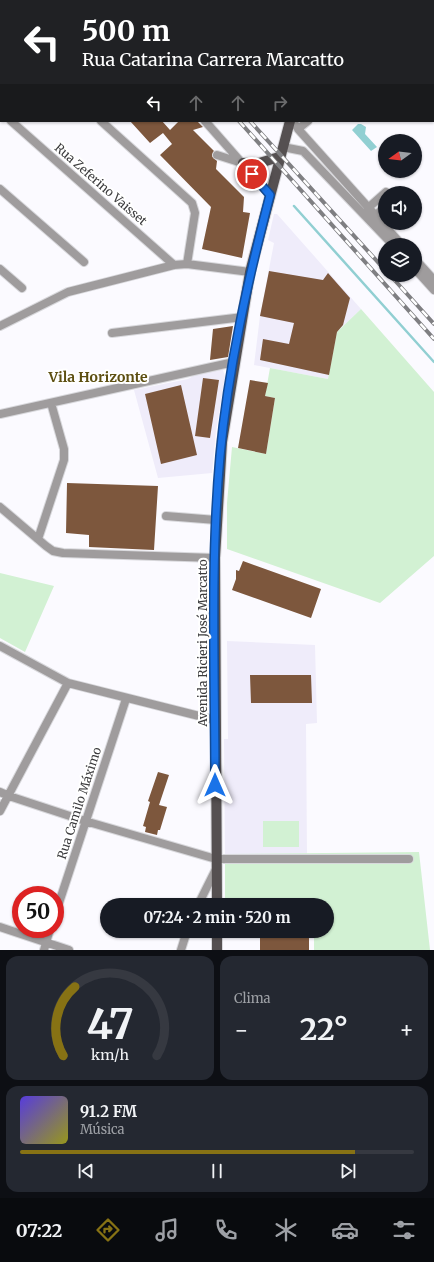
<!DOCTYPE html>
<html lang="pt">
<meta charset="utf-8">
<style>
body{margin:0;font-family:Merriweather,serif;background:#242831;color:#f1f3f6;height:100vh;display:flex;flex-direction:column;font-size:15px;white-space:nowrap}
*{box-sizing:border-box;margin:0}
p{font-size:13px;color:#9ea1a6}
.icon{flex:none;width:22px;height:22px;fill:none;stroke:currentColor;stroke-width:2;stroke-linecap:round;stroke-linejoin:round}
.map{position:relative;height:950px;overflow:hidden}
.details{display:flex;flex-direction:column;gap:6px;padding:6px;background:#0d0f14;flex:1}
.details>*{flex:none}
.banner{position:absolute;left:0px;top:0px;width:434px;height:122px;box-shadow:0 1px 3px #0004;background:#202124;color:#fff;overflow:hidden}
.needle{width:26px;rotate:255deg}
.controls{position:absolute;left:378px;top:134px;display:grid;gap:8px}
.controls a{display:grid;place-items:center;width:44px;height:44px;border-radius:50%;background:#171b24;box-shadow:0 1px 3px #0004;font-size:20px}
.speed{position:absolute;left:12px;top:886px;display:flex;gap:8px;font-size:20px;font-weight:700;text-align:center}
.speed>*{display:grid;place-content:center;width:52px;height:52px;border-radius:50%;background:#171b24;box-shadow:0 1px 3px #0004;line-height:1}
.speed .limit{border:6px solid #d22;background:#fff;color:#111}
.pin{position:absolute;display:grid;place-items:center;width:34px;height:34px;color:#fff;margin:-17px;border:2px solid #fff;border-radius:50%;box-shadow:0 1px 4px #0007}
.me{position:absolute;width:44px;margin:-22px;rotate:0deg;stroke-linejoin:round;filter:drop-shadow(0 0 3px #0008)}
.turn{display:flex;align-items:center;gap:14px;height:84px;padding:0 16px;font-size:18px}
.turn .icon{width:52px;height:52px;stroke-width:2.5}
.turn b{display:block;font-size:28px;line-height:34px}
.lanes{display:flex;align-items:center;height:38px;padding:0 16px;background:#0003;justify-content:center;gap:20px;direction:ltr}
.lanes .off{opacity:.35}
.big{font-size:30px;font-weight:700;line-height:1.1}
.details .tile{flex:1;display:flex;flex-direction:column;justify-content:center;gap:6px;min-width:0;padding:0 14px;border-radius:12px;background:#242831}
.details .dial{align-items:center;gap:0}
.dial svg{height:104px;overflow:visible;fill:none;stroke:#363941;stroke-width:7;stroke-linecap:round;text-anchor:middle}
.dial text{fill:#f1f3f6;stroke:none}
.song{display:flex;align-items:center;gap:12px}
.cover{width:48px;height:48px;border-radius:6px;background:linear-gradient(135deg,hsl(250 70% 55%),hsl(60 70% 35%))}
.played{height:4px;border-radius:2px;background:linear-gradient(90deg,#877214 85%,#363941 85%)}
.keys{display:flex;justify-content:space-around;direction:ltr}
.heat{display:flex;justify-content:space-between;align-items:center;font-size:22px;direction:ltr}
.details .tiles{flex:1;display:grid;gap:6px;grid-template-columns:1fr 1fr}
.tile:last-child{grid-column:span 2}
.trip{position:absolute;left:100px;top:898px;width:234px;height:40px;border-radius:20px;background:#171b24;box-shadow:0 1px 3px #0004;font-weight:700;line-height:40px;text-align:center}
.tab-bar{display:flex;height:64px;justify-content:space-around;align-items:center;background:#090b0e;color:#9ea1a6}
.tab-bar .icon{width:28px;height:28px}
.tab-bar .active{color:#877214}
.tab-bar b{font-size:18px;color:#f1f3f6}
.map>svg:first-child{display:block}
.built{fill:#efecfa}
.green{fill:#d2f1d3}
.water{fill:#91cfd2}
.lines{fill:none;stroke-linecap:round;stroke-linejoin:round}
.stream{stroke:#91cfd2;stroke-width:2.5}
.building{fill:#7d573d}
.minor-casing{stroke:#d8d8dc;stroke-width:10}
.major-casing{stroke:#d8d8dc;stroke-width:12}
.minor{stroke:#9f9c9d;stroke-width:8}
.major{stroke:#555051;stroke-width:10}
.rail-casing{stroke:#7f7f82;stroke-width:4}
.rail{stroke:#fff;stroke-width:2.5;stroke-dasharray:8;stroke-linecap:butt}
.route-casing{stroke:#114b97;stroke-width:10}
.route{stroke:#1a73e8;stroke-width:7}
.labels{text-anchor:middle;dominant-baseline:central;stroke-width:4;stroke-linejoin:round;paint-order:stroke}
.street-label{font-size:12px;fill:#3b3b3d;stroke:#fff}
.quarter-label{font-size:14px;font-weight:bold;fill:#5d4f11;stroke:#fff}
</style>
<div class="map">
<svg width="434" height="950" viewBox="0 0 434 950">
<rect width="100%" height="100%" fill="#fbfaff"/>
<path class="built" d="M274 214H277L361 309 337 332 328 379 254 365 260 316 274 243 268 240Z
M219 370H223L225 377 216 431 212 473 158 478 134 390 188 379 195 375Z
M227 641 315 645 317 723 306 724 307 854H225L224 739H228Z"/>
<path class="green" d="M361 309 434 392V556L380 603 227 549V503L232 447 266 454 275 398 265 396 270 368 328 379 337 332Z
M0 573 54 586 25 652 0 638Z
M263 821H299V847H263Z
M419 852 430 950H314V931H327V905H225V854Z"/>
<path class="water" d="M358 124H361L366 127 365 134 377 147 371 151 352 130Z"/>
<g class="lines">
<path class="stream" d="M294 206 434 362"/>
</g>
<path class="building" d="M130 121H162L170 130 179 121H197L203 127 193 130 214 151 212 156 217 161 216 169 244 197 243 212 250 213 242 258 202 249 211 207 160 155 172 144 163 133 150 143Z
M269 271 323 280 328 273 350 298 343 325 337 332 329 375 260 360 263 339 289 344 294 323 260 316Z
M233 326 228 357 210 360 213 329Z
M203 378 219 380 210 438 195 436Z
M250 380 268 383 265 396 275 398 266 454 238 448Z
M181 385 197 455 161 464 145 394Z
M67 483 158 486 154 550 89 547V535L66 533Z
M243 561 321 589 311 618 232 590 236 579V570L239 571Z
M250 675H311L312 703H251Z
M158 772 169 775 159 805 167 807 160 830H158L157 835 145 832 146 827 143 826 150 802 148 801Z
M260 931H309V950H260Z"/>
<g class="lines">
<defs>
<path id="minor" d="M96 0 97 1
M204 0 205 1
M371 0 372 1
M248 1 249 0
M433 76H434
M0 105 1 104
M0 111 1 112
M11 121 174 265
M101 121 192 203 195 213 187 264
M205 121 270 195
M293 121 298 129 402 245
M298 129 308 121
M283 147 303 151 393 245
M217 155 242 163
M0 189 84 262
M368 208 386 192
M375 216 385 207
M415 259 434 280
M0 269 22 288
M415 269 434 290
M0 326 68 292 174 265 187 264 250 272
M112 333 243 317
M0 414 234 362
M0 507 46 546 53 551 63 553 215 558
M166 516 216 520
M38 539 64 460V449L51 403
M0 646 68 683 215 720
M0 792 9 796 85 821 216 859H409
M0 811 68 683
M198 905 216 869
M55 915 126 699
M0 927 69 950
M44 950 50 929
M181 950 187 931"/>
<path id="major" d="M321 1V0
M243 163 256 164 279 157
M217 905 215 558 222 442 250 272 290 121
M217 931V950"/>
</defs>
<use href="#minor" class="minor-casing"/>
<use href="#major" class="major-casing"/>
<use href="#minor" class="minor"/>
<use href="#major" class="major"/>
<defs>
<path id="rail" d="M134 0 135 1
M239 121 434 339
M250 121 385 270
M390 275 434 324"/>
</defs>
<use href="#rail" class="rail-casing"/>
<use href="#rail" class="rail"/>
</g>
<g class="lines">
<defs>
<path id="route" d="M215 785C215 676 210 565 220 456 228 368 248 280 270 195L252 174"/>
</defs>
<use href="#route" class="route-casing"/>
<use href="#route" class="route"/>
</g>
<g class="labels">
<g class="street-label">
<text transform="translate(101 184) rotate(41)">Rua Zeferino Vaisset</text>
<text transform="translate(202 643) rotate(-90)">Avenida Ricieri José Marcatto</text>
<text transform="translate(79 803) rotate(-72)">Rua Camilo Máximo</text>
</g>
<g class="quarter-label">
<text x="98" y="377">Vila Horizonte</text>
</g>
</g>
</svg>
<div class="controls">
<a><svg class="needle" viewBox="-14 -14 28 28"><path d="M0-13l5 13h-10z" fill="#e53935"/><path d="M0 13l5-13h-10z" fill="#9ea1a6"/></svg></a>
<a><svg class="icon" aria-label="sound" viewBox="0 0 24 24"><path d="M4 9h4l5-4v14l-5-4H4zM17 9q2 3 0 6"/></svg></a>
<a><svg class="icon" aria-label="layers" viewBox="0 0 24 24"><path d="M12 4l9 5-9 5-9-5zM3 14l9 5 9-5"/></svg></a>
</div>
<div class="speed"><div class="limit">50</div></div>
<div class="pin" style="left:252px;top:174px;background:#d93025"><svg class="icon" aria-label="arrive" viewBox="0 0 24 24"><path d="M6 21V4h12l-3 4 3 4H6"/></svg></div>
<svg class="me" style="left:215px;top:785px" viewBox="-20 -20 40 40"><path d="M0-17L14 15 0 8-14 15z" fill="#1a73e8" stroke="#fff" stroke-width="4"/></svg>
<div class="trip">07:24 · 2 min · 520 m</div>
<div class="banner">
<div class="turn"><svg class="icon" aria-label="left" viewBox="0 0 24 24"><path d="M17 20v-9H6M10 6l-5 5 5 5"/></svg><div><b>500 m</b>Rua Catarina Carrera Marcatto</div></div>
<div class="lanes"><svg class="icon" aria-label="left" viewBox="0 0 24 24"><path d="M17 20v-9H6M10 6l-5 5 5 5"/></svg><svg class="icon off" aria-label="ahead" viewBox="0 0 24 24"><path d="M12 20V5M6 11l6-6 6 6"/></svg><svg class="icon off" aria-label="ahead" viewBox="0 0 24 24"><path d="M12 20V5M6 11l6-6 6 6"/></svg><svg class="icon off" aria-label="right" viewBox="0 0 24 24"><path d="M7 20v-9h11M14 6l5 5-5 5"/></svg></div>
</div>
</div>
<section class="details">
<div class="tiles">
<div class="tile dial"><svg viewBox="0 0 100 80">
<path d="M14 69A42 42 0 1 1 86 69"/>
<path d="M14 69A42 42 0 0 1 23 16" stroke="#877214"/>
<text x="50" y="56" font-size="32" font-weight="700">47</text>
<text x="50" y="72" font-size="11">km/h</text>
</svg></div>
<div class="tile"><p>Clima</p>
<div class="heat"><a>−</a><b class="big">22°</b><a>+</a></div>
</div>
<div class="tile">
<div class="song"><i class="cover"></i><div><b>91.2 FM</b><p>Música</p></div></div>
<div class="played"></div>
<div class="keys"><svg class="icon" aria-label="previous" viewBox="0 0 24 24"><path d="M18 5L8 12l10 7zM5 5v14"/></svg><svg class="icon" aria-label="pause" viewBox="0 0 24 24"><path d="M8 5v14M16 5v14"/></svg><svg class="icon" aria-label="next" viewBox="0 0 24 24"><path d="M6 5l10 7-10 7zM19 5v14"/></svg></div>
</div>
</div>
</section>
<nav class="tab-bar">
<b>07:22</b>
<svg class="icon active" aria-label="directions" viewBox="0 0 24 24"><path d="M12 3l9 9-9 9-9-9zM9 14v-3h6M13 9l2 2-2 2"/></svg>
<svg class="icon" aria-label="music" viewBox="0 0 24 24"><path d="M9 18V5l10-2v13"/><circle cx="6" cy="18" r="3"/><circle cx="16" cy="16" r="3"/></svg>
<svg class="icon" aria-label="phone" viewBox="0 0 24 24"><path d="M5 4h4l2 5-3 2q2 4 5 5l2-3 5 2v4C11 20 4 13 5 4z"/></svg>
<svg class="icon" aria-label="climate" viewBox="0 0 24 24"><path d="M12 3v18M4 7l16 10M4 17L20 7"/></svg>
<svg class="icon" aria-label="car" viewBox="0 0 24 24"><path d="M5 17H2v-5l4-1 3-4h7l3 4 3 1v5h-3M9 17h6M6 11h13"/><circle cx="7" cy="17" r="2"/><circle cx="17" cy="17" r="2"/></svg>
<svg class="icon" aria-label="filters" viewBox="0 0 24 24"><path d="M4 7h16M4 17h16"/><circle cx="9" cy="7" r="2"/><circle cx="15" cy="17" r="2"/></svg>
</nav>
